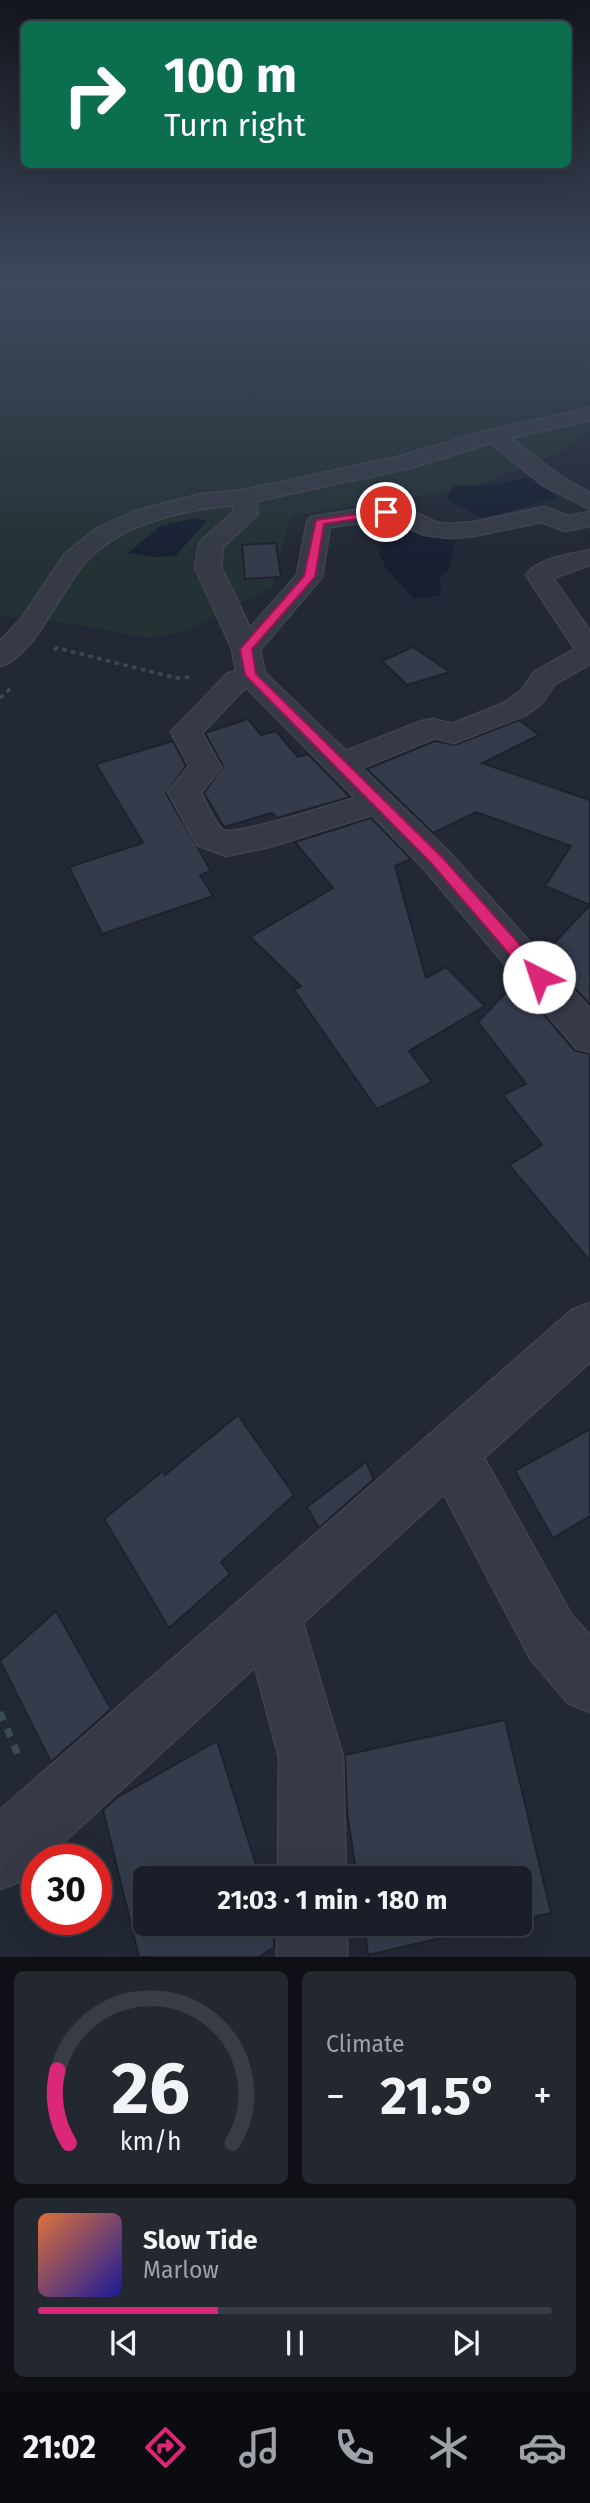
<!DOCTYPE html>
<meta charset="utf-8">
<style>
body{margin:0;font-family:"Fira Sans",sans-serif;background:#232730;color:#f1f3f6;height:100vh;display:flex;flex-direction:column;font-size:26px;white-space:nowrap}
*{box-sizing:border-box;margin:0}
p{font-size:23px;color:#9fa2a8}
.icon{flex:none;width:38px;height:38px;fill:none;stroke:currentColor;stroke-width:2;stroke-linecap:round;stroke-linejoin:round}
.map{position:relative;height:1957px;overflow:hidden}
.side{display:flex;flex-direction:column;gap:14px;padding:14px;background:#0e1016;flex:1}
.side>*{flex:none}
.banner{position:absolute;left:21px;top:21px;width:550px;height:147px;border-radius:10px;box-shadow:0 7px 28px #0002,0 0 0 2px #383c45;background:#0b6e4f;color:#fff;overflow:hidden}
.speed{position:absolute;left:21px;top:1844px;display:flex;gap:14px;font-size:35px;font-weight:700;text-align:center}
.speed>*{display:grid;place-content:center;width:91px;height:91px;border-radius:50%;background:#1a1e28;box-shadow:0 7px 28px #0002,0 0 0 2px #383c45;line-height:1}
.speed .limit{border:10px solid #d22;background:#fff;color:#111}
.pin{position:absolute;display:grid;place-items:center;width:60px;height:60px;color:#fff;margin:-30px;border:4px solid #fff;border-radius:50%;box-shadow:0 2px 7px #0007}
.me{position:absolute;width:77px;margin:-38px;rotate:319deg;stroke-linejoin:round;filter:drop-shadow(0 0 5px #0008)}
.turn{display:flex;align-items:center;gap:24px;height:147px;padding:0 28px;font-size:32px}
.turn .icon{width:91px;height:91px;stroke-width:2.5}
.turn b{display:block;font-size:49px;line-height:60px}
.big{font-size:52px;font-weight:700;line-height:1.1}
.side .tile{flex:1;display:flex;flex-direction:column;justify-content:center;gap:10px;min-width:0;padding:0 24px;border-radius:10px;background:#232730}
.side .dial{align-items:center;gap:0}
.dial svg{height:182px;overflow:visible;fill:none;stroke:#383c45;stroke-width:7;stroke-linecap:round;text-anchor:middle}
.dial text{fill:#f1f3f6;stroke:none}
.song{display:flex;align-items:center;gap:21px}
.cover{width:84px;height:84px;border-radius:10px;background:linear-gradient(135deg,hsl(20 70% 55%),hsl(240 70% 35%))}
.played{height:7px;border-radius:4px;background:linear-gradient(90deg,#db2777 35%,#383c45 35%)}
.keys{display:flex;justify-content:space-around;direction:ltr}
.heat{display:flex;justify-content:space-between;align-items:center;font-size:38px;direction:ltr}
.side .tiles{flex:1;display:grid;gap:14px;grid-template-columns:1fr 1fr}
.tile:last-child{grid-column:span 2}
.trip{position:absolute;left:133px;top:1866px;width:399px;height:70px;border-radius:10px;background:#1a1e28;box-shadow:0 7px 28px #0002,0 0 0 2px #383c45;font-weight:700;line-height:70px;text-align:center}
.tab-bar{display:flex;height:112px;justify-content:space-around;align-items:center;background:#0a0c10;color:#9fa2a8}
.tab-bar .icon{width:49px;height:49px}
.tab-bar .selected{color:#db2777}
.tab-bar b{font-size:32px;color:#f1f3f6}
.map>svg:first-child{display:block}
.green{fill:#243236}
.water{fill:#171f31}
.building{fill:#343c4c;stroke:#1d222c;stroke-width:2}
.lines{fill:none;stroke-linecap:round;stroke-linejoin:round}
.minor-casing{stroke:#3f444f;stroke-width:3}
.path-far1{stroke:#3c4b4f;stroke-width:3.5;stroke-dasharray:4.5 4.5;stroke-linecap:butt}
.path{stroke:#3c4b4f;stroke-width:7;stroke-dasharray:9 9;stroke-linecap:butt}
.minor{fill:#353a46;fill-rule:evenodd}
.route{fill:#db2777;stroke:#8e194d;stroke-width:2}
</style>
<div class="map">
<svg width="590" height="1957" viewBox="0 0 590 1957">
<rect width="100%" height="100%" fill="#222835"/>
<path class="green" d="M0 284H590V430L562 452 470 488 291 516 272 587 184 632 146 638 81 625 0 615Z"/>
<path class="water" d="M525 478H535L557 498 483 518 446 499 454 486 491 485Z
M196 518 207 521 175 556 155 557 128 553 160 526Z
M398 524 456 536 448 571 440 577 441 595 414 599 386 568 379 552 384 531Z"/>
<path class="building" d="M276 543 281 577 245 579 242 545Z
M413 647 450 672 407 685 382 661Z
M248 719 261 735 276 731 298 757 308 754 350 797 277 818 272 813 224 827 204 793 223 766 205 733Z
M519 720 539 735 482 763 590 800V905L545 886 571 846 476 812 433 833 367 769 435 741 455 745Z
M173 741 186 766 166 793 211 871 200 875 213 896 102 934 69 867 143 843 96 764Z
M371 818 411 859 395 866 426 978 446 967 485 1006 409 1051 432 1082 377 1109 294 990 301 986 250 937 333 888 295 842Z
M590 905V1005L544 954Z
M516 982 574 1050 590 1054V1261L509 1165 542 1145 503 1095 526 1084 478 1022Z
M238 1415 294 1495 221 1562 230 1574 169 1628 104 1519 163 1471 165 1475Z
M590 1429V1516L553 1538 515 1471Z
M366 1462 374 1479 319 1528 307 1507Z
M56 1611 111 1709 51 1762 0 1661Z
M505 1720 551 1913 520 1920V1878H357L347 1811 345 1755Z
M217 1741 260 1878H145V1923H274V1947L259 1957H139L103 1810 116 1798Z
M364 1923H506L368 1955Z"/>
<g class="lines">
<defs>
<path id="minor" d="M590 408V420L510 438 560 476 590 493V509L544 486 491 443 410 468 256 501 258 514 223 547 221 567 250 628 297 575 307 522 311 517 386 505 417 513 438 523 450 524 474 522 545 507 568 516 590 512V526L565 531 542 522 474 536 450 538 425 535 386 519 330 527 322 577 260 650 265 673 346 751 422 721 433 719 452 724 504 703 521 691 534 672 575 649 526 575C538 558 571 554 590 550V565L553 578 590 631V664L555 684 542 703 526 715 454 743 435 738 362 768 449 852 590 1009V1052L576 1048 425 870 372 815 269 847 226 856 197 845 168 792 189 766 171 732 227 674 236 671 232 649 195 567 199 545 202 540 234 512 233 505C182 510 118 523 83 565 61 590 33 658 0 666V641L21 619 65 554 96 529 135 511 201 494 244 490 397 457 487 431ZM246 687 355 798C336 803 235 837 223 830 214 824 207 803 201 793L221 767 202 733Z
M590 1303V1362L484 1458 572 1616 590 1635V1712L568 1703 530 1658 444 1494 303 1623 343 1757 346 1878H278L279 1757 255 1667 44 1860H37V1867L24 1880 0 1889V1810L572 1310Z
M277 1923H347V1957H277Z"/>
</defs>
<use href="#minor" class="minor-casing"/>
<path class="path-far1" d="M54 650 57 648 176 678 191 677
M0 698 13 686"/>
<path class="path" d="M0 1712 21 1762"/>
<use href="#minor" class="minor"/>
</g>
<linearGradient id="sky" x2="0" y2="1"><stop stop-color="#13161d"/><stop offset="0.51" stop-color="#3e485c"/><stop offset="1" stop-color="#3e485c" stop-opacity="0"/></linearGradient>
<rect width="590" height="558" fill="url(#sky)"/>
<path class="route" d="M386 510H389V514L324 524 315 577 252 649 256 674 442 857 545 973 547 977 545 982H533L432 864 245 675 240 649 304 576 316 520Z"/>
</svg>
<div class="speed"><div class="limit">30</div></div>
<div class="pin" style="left:386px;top:512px;background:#d93025"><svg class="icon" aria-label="arrive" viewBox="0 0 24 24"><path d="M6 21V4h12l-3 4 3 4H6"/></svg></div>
<svg class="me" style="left:539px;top:977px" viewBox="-20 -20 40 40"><circle r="19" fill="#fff"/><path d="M0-13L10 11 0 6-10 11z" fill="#db2777"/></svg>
<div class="trip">21:03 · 1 min · 180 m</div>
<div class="banner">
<div class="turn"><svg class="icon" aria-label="right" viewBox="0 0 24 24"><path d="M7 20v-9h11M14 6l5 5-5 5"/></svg><div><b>100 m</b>Turn right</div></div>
</div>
</div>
<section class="side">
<div class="tiles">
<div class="tile dial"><svg viewBox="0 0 100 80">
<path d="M14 69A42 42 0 1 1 86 69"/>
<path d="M14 69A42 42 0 0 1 9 37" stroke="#db2777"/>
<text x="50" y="56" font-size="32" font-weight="700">26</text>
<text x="50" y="72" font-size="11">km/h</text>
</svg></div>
<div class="tile"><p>Climate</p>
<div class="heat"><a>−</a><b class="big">21.5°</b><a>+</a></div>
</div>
<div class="tile">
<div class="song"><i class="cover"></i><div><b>Slow Tide</b><p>Marlow</p></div></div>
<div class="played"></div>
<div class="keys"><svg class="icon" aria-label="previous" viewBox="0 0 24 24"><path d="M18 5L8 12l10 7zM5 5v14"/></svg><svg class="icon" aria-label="pause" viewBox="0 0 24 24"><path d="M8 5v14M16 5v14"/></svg><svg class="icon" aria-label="next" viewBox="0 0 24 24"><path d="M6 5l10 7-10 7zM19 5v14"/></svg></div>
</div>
</div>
</section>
<nav class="tab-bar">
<b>21:02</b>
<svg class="icon selected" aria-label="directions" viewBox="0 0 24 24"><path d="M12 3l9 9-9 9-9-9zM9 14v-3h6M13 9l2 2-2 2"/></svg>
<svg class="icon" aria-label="music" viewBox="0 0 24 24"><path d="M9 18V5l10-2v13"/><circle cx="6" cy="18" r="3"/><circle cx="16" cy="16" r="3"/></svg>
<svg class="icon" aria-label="phone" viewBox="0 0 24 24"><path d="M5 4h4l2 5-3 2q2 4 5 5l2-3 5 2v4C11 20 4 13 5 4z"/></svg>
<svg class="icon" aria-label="climate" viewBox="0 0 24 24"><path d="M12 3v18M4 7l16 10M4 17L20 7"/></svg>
<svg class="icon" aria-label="car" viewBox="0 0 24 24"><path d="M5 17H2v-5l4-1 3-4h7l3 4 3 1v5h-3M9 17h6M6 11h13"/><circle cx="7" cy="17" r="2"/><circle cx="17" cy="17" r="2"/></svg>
</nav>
